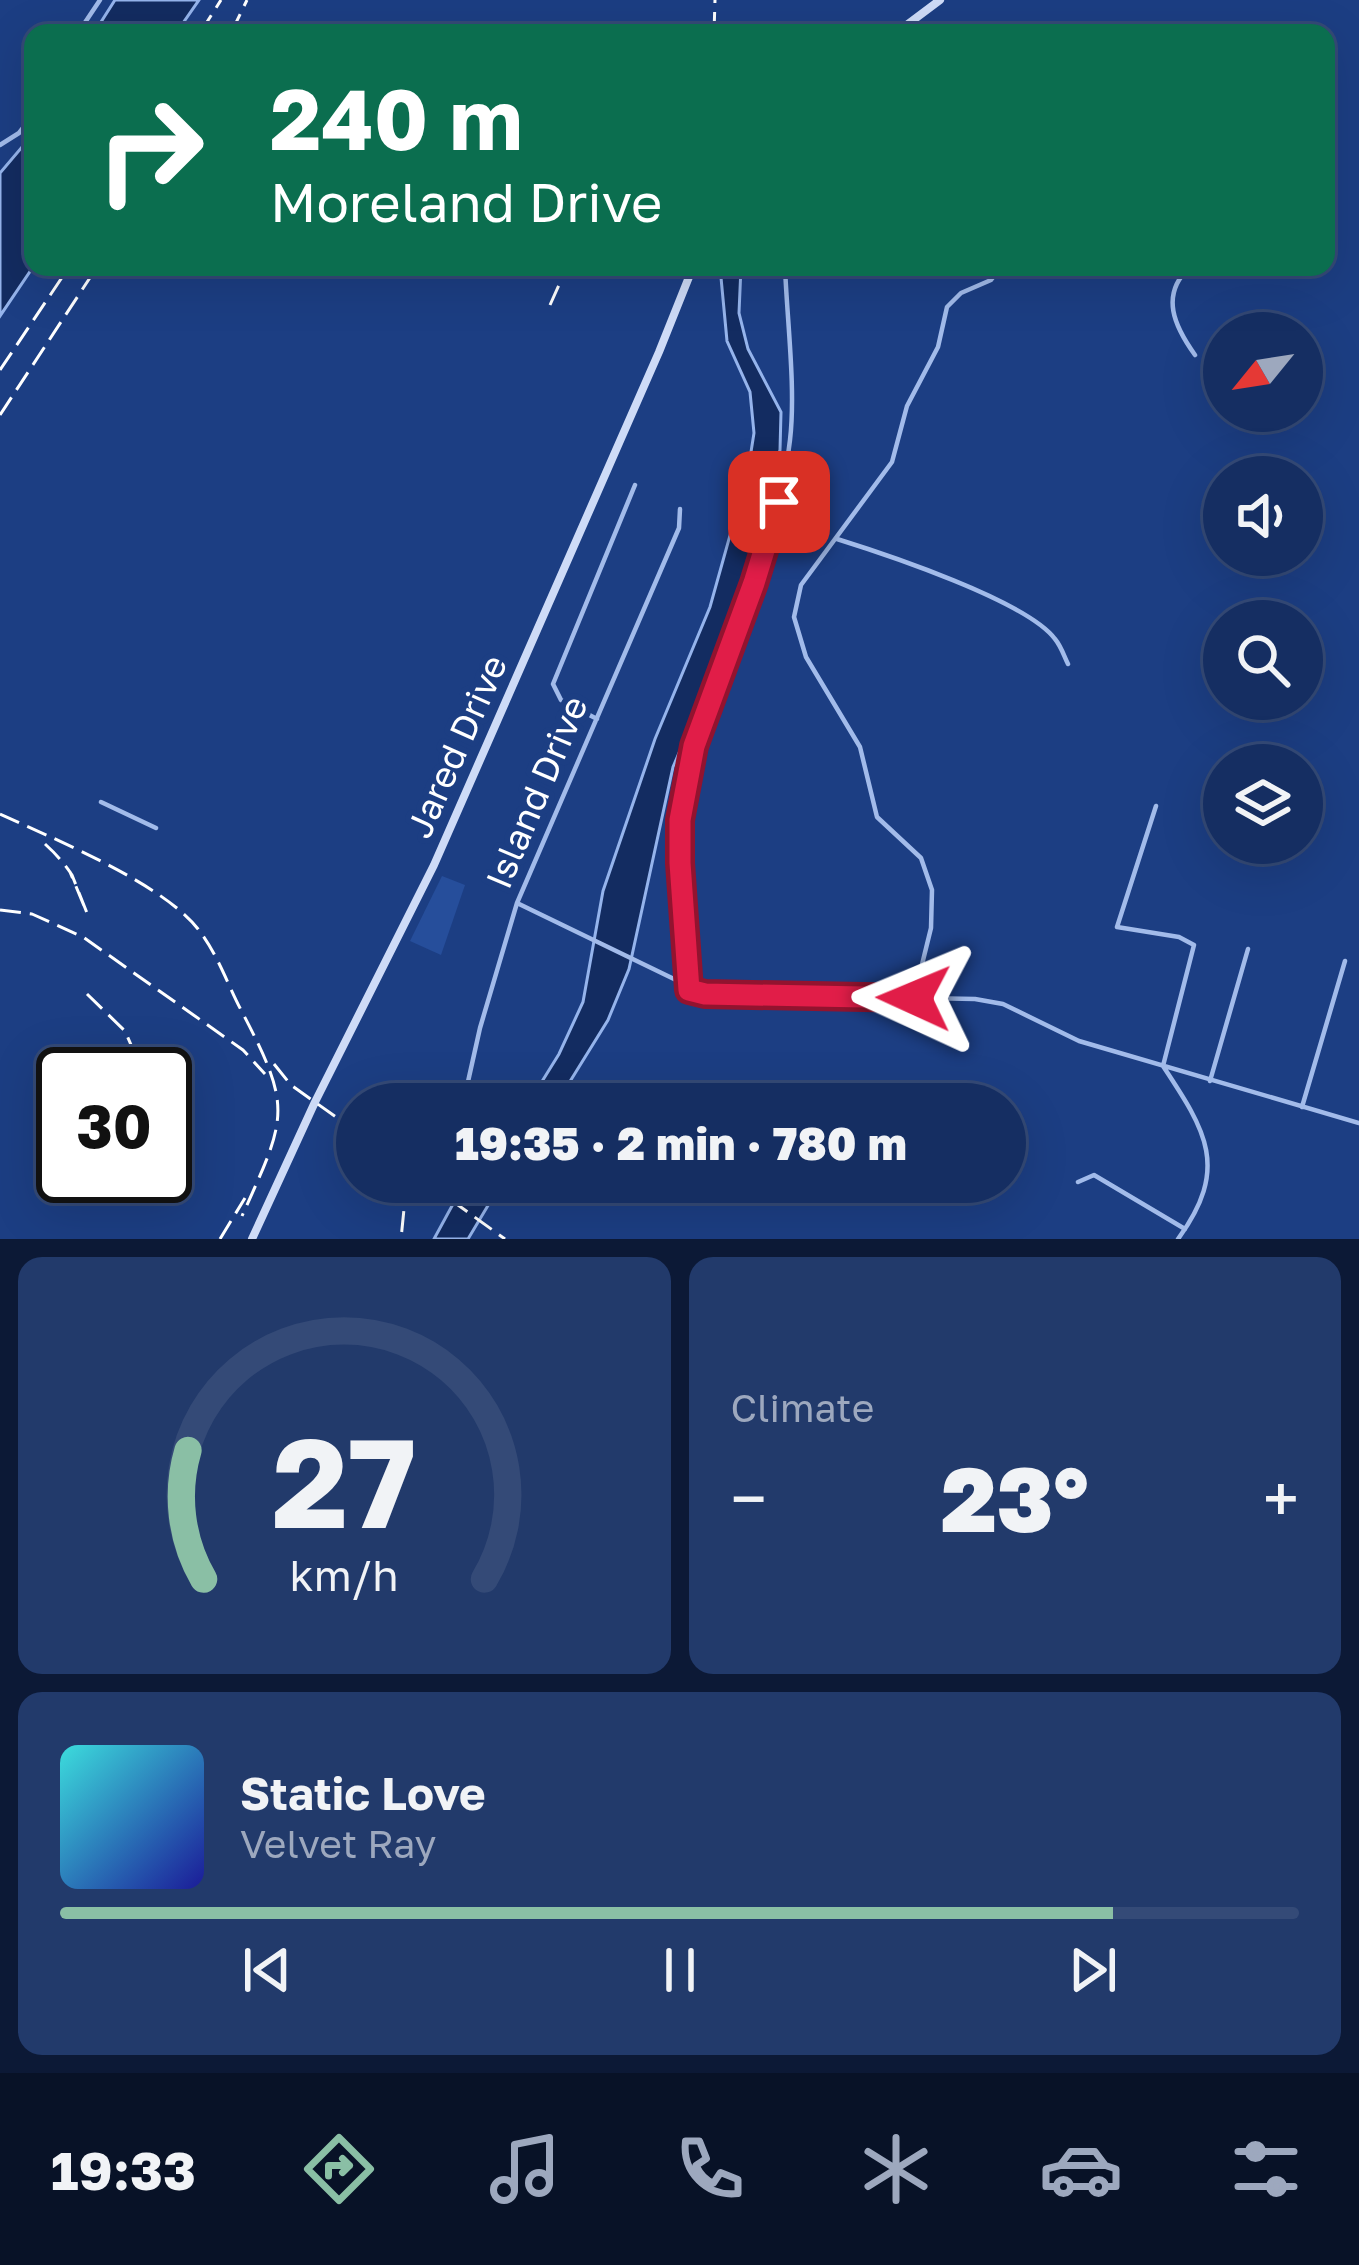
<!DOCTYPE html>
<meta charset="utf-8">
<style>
body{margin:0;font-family:"Golos Text",sans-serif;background:#223a6b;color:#f1f3f6;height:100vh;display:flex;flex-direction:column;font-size:45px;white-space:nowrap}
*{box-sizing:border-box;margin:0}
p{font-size:39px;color:#9da8be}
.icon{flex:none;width:66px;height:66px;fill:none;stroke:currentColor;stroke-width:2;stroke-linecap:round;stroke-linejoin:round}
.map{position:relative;height:1239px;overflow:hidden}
.sheet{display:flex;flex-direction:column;gap:18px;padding:18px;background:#0c1936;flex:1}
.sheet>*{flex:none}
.top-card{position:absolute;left:24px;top:24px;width:1311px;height:252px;border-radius:24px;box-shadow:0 12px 48px #0002,0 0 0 3px #344a77;background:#0b6e4f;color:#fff;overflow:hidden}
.needle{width:78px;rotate:240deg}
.buttons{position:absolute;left:1203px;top:312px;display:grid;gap:24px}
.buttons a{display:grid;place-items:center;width:120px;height:120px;border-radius:50%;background:#152e62;box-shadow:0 12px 48px #0002,0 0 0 3px #344a77;font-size:60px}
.speed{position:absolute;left:36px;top:1047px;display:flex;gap:24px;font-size:60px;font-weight:700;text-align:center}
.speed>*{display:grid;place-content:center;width:156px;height:156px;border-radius:50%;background:#152e62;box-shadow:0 12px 48px #0002,0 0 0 3px #344a77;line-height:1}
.speed .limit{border:6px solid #111;border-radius:18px;background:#fff;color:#111}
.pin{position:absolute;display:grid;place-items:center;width:102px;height:102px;color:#fff;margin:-51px;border-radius:24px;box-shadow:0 6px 18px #0006}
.me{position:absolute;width:132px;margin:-66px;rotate:271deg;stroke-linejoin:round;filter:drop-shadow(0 0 9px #0008)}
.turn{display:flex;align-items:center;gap:42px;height:252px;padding:0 48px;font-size:54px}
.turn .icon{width:156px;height:156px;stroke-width:2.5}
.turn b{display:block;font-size:84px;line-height:102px}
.big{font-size:90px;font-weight:800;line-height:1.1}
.sheet .card{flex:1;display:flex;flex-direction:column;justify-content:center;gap:18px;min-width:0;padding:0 42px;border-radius:24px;background:#223a6b}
.sheet .dial{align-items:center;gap:0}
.dial svg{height:312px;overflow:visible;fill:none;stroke:#344a77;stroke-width:7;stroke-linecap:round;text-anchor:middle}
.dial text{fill:#f1f3f6;stroke:none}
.song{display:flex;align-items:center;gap:36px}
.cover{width:144px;height:144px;border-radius:18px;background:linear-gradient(135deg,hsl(180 70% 55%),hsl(240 70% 35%))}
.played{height:12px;border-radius:6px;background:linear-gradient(90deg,#8abfa5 85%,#344a77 85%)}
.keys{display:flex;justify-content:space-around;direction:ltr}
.heat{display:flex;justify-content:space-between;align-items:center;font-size:66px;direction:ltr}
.sheet .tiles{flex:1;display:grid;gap:18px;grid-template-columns:1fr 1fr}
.card:last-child{grid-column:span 2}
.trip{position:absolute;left:336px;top:1083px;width:690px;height:120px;border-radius:60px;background:#152e62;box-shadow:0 12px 48px #0002,0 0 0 3px #344a77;font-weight:800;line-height:120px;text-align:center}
.tabs{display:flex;height:192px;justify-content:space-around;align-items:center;background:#081227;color:#9da8be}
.tabs .icon{width:84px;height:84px}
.tabs .current{color:#8abfa5}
.tabs b{font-size:54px;color:#f1f3f6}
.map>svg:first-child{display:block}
.green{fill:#264e9b}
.water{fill:#132c61;stroke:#95b4ec;stroke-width:3}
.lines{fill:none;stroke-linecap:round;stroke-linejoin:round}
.street{stroke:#a2bbea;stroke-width:4.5}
.secondary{stroke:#cedbf7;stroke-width:8}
.rail{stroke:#fff;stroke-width:3;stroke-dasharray:21 9;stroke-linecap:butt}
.route-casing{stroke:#92132f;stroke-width:30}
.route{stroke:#e11d48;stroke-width:21}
.labels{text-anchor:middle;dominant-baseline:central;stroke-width:12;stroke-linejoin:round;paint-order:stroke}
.street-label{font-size:36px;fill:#fff;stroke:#1c3e83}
</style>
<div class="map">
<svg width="1359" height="1239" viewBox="0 0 1359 1239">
<rect width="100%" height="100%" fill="#1c3e83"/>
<path class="green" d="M442 876 465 885 441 955 410 941Z"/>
<path class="water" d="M115 0H199L176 33H94Z
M33 134V267L0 316V173Z
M720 267H741L739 313 748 349 781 412 780 450 723 650 673 767 629 969 608 1020 556 1104H528L559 1054 583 1002 603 891 655 739 710 607 748 471 754 433 750 392 727 341Z
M465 1182H502L468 1239H434Z"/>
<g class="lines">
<path class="street" d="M78 33 100 0
M0 145 19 133 33 115
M1190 267C1159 295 1175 327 1195 355
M837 539C885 554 1027 601 1055 639 1061 646 1064 656 1068 664
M597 719 561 700 553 684 635 485
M101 802 156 828
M1156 806 1117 927 1179 937 1194 945 1163 1066C1206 1131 1230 1168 1178 1239
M517 903 705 994 975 999 1003 1004 1079 1041 1359 1123
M689 990C683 908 672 825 694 745 723 642 778 548 790 440 796 389 787 320 785 267
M914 997 931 928 932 890 921 858 877 817 860 747 806 657 794 617 801 585 892 462 907 406 938 347 947 307 961 293 991 280 1001 267
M1210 1081 1248 949
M463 1104 480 1028 517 903 679 528 680 509
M1302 1107 1345 961
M1078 1182 1094 1175 1185 1229"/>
<path class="secondary" d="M896 33 940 0
M252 1239 315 1102 434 865 659 352 693 267"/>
<path class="rail" d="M200 33 221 0
M231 33 247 0
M714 33 715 0
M550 305 567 267
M0 370 69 267
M0 415 97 267
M0 814C54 839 162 883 198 929 217 953 227 983 241 1010 293 1109 287 1116 242 1216
M45 844C56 854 64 863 72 875L87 913 70 872
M0 910 32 914 83 937 243 1050 265 1074
M87 994 125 1031 135 1054
M274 1064 291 1085 357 1132
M397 1182 404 1209 401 1239
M426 1182 505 1239
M220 1239 245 1198"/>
</g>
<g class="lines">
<defs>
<path id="route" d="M779 502 754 583 694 746 680 820V863L689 990 705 994 914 998"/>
</defs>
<use href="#route" class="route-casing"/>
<use href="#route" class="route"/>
</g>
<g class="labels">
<g class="street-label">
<text transform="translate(456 746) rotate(-66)">Jared Drive</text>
<text transform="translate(536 792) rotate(-67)">Island Drive</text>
</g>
</g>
</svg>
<div class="buttons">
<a><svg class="needle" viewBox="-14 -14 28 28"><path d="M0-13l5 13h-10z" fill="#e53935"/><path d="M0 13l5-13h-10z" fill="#9da8be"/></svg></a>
<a><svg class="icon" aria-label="sound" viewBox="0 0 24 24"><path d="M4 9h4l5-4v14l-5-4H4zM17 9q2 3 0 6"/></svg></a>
<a><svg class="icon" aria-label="search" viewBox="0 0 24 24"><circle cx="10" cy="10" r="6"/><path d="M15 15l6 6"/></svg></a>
<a><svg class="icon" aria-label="layers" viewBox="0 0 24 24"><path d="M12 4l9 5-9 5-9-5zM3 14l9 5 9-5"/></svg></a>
</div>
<div class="speed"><div class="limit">30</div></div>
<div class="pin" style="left:779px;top:502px;background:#d93025"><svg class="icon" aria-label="arrive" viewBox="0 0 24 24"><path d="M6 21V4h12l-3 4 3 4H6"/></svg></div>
<svg class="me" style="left:914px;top:998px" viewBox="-20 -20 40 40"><path d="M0-17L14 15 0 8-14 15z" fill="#e11d48" stroke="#fff" stroke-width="4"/></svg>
<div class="trip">19:35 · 2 min · 780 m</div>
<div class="top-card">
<div class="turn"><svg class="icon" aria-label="right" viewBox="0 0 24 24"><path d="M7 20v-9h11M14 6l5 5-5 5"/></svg><div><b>240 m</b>Moreland Drive</div></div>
</div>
</div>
<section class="sheet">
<div class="tiles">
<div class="card dial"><svg viewBox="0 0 100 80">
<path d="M14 69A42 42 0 1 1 86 69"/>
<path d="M14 69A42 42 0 0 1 10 36" stroke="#8abfa5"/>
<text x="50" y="56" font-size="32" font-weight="700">27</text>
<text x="50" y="72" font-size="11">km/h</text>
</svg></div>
<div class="card"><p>Climate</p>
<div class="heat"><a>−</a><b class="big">23°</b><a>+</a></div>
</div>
<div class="card">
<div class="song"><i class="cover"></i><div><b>Static Love</b><p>Velvet Ray</p></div></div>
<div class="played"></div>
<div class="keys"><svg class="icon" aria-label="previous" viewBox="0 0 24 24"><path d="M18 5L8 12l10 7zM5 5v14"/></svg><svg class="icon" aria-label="pause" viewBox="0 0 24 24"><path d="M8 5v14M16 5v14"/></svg><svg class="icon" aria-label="next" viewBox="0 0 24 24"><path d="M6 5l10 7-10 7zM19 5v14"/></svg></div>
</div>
</div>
</section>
<nav class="tabs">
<b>19:33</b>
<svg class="icon current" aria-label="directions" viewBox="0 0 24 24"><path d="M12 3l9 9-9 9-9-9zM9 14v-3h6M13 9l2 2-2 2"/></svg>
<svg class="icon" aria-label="music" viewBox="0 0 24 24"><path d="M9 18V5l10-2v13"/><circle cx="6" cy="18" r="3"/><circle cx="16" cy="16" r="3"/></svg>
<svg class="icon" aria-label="phone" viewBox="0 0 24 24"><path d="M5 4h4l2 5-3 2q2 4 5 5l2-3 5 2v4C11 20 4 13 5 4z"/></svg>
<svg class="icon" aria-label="climate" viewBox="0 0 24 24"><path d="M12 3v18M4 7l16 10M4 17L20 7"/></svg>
<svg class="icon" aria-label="car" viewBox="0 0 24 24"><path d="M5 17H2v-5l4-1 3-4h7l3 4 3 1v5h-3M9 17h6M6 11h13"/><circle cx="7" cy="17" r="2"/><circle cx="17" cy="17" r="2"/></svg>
<svg class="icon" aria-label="filters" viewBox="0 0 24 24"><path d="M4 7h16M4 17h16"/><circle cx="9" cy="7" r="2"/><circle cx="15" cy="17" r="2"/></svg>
</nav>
